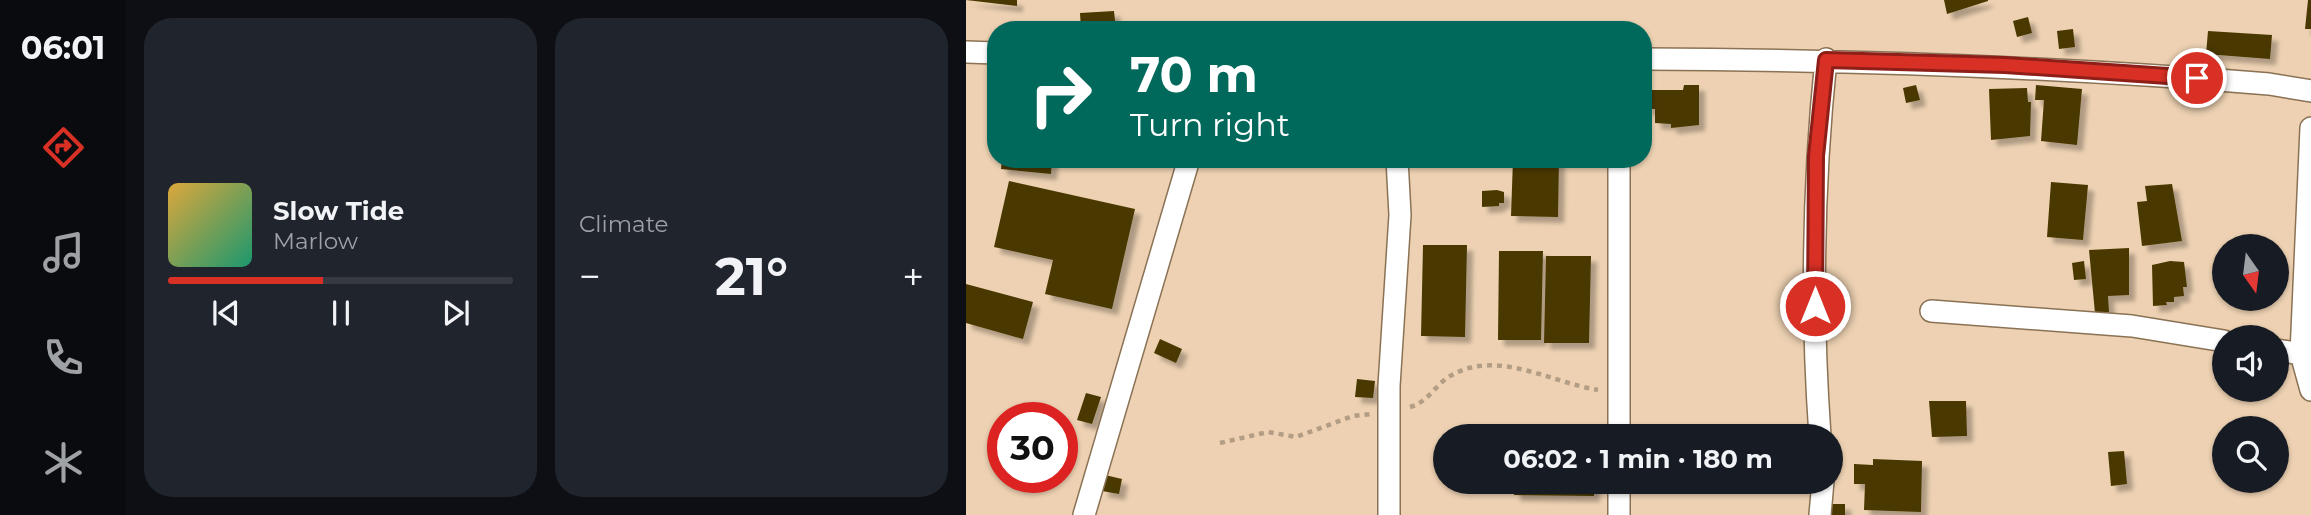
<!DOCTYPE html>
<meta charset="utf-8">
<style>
body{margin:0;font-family:Montserrat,sans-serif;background:#20242c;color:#f1f3f6;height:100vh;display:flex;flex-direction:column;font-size:26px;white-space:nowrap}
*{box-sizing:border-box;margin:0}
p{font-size:23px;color:#9ea1a6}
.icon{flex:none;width:38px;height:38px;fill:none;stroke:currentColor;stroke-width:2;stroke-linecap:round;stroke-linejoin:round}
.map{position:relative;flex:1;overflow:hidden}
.side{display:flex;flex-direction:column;gap:18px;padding:18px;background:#0d0f14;width:840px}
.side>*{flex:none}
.banner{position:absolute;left:21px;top:21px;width:665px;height:147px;border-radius:28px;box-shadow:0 2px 5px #0004;background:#00695c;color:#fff;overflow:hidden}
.needle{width:46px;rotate:166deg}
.fabs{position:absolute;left:1246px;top:234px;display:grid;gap:14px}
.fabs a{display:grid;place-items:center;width:77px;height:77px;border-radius:50%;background:#171b24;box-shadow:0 2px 5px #0004;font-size:35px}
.speed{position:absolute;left:21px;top:402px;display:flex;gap:14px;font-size:35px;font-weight:700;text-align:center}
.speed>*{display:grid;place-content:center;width:91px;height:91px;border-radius:50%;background:#171b24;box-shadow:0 2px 5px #0004;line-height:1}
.speed .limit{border:10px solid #d22;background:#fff;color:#111}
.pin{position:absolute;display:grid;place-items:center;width:60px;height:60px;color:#fff;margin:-30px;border:4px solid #fff;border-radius:50%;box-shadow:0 2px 7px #0007}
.me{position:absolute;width:77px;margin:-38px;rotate:0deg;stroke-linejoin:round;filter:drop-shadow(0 0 5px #0008)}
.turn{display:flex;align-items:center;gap:24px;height:147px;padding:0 28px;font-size:32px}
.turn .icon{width:91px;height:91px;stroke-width:2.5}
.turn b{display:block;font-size:49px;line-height:60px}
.big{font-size:52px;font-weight:700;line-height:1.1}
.side .card{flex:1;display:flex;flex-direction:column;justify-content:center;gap:10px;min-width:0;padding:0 24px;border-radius:28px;background:#20242c}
.song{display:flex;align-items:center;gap:21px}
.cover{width:84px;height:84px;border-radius:10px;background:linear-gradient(135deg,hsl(40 70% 55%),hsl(160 70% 35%))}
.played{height:7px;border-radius:4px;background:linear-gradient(90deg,#d93025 45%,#363941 45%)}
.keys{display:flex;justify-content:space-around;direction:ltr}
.heat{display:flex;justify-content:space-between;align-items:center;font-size:38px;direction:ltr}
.side .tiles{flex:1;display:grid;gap:18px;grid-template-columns:repeat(2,1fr)}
.trip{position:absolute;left:467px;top:424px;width:410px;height:70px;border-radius:35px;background:#171b24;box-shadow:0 2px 5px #0004;font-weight:700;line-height:70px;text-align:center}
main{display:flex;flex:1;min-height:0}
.tab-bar{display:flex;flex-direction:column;width:126px;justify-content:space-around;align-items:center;background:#090b0e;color:#9ea1a6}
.tab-bar .icon{width:49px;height:49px}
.tab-bar .on{color:#d93025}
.tab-bar b{font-size:32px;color:#f1f3f6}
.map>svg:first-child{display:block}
.building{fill:#483902;filter:url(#shadow)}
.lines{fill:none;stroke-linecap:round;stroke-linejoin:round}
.street-casing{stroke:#8a7255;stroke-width:24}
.path{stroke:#b39d84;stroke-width:4.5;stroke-dasharray:5 5;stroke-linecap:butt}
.street{stroke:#fff;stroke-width:21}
.route-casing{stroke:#8d1f18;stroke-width:18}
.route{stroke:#d93025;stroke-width:12}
</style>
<main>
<nav class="tab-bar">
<b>06:01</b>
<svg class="icon on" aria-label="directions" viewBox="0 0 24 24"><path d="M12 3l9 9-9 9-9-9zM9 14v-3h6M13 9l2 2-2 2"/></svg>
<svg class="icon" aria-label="music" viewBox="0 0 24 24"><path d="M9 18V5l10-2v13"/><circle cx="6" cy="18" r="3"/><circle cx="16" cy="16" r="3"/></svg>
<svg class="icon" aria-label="phone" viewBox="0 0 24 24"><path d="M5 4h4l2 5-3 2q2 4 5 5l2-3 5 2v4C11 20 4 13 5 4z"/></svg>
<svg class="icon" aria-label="climate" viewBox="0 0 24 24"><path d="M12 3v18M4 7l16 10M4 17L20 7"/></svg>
</nav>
<section class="side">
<div class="tiles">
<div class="card">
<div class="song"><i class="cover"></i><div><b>Slow Tide</b><p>Marlow</p></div></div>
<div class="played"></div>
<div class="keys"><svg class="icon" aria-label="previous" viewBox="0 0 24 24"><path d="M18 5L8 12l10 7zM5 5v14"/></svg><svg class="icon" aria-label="pause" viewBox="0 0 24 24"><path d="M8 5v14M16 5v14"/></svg><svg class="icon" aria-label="next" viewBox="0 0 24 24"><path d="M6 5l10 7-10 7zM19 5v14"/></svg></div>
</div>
<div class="card"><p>Climate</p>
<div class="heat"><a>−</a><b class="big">21°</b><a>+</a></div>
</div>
</div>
</section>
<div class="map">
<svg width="1345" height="515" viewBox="0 0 1345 515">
<defs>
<filter id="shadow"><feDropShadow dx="6" dy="6" stdDeviation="2" flood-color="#0004"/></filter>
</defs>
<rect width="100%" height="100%" fill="#edd1b2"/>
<path class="building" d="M0 0H51V6Z
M978 0H1022V1L981 14Z
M1342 0H1345V29H1339Z
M148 11 150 30H115L114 13Z
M1062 17 1066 33 1051 37 1047 21Z
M1107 29 1109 47 1093 49 1091 31Z
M1242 31 1306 35 1304 59 1240 54Z
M718 85H733V125L705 128V124L689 123V109H680V90H717Z
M950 85 954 100 940 103 937 88Z
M1070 85 1116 89 1111 145 1075 141 1078 100H1069Z
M1061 88 1062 102H1065L1064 136 1025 140 1023 89Z
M36 159H86L85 174 35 169Z
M547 159H593L592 217 545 216Z
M43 181 169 209 146 309 79 294 87 260 28 247Z
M1085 182 1122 185 1117 240 1081 237Z
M1206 184 1216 241 1176 246 1171 202 1181 201 1179 186Z
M531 190 538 192V203H533V206L516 207V191Z
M457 245H501L499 337 455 336Z
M1163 248V295L1142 296 1143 312 1129 313 1123 250Z
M533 251H577L575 340H532Z
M580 256H625L623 343H578Z
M1118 261 1120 279 1108 280 1106 263Z
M1204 261 1218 262 1221 287H1217L1218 296 1208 297V302H1200L1201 305 1187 306 1186 265Z
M0 284 67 302 57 339 0 323Z
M194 339 216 349 210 363 188 353Z
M391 379 409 381 407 398 389 397Z
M120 393 135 397 126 424 111 420Z
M963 401H1000L1001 436 966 437Z
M1158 451 1161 484 1145 486 1142 452Z
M907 459 956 461 955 512 898 510 899 484H888V464L907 465Z
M139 475 156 479 153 494 136 491Z
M549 481H628V496L548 495Z
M865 504H879V515H864Z"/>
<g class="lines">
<defs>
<path id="street" d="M0 52 30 53
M677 59C886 60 1094 67 1303 84L1345 91
M1345 128 1335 354 1345 390
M965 311 1166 326 1258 341
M1311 350 1335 354
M653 436V159
M854 436C845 311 847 184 860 59
M118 515 223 159
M423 515V386L434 215 431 159
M653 515V481
M854 515 857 481"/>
</defs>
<use href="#street" class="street-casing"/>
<path class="path" d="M444 407C463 402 470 383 486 375 531 349 587 383 632 390
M254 443 302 432 330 437 387 416 405 414"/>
<use href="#street" class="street"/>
</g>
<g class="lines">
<defs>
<path id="route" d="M849 306 850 156 860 60 1039 65 1231 78"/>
</defs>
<use href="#route" class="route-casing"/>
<use href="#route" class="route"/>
</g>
</svg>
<div class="fabs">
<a><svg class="needle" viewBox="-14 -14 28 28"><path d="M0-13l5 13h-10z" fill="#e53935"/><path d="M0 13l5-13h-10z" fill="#9ea1a6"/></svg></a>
<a><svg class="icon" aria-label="sound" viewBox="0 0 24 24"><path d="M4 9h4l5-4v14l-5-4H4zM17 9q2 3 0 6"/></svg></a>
<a><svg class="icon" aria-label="search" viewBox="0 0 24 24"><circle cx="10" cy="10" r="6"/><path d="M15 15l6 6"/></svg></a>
</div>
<div class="speed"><div class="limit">30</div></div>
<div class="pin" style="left:1231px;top:78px;background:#d93025"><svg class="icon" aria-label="arrive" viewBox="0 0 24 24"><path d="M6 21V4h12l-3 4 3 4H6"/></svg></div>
<svg class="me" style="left:849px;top:306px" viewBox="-20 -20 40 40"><circle r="17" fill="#d93025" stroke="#fff" stroke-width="3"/><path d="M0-11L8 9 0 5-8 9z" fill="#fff"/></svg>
<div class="trip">06:02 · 1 min · 180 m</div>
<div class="banner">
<div class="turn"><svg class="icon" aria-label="right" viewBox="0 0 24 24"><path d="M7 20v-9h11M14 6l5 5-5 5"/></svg><div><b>70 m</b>Turn right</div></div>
</div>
</div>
</main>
